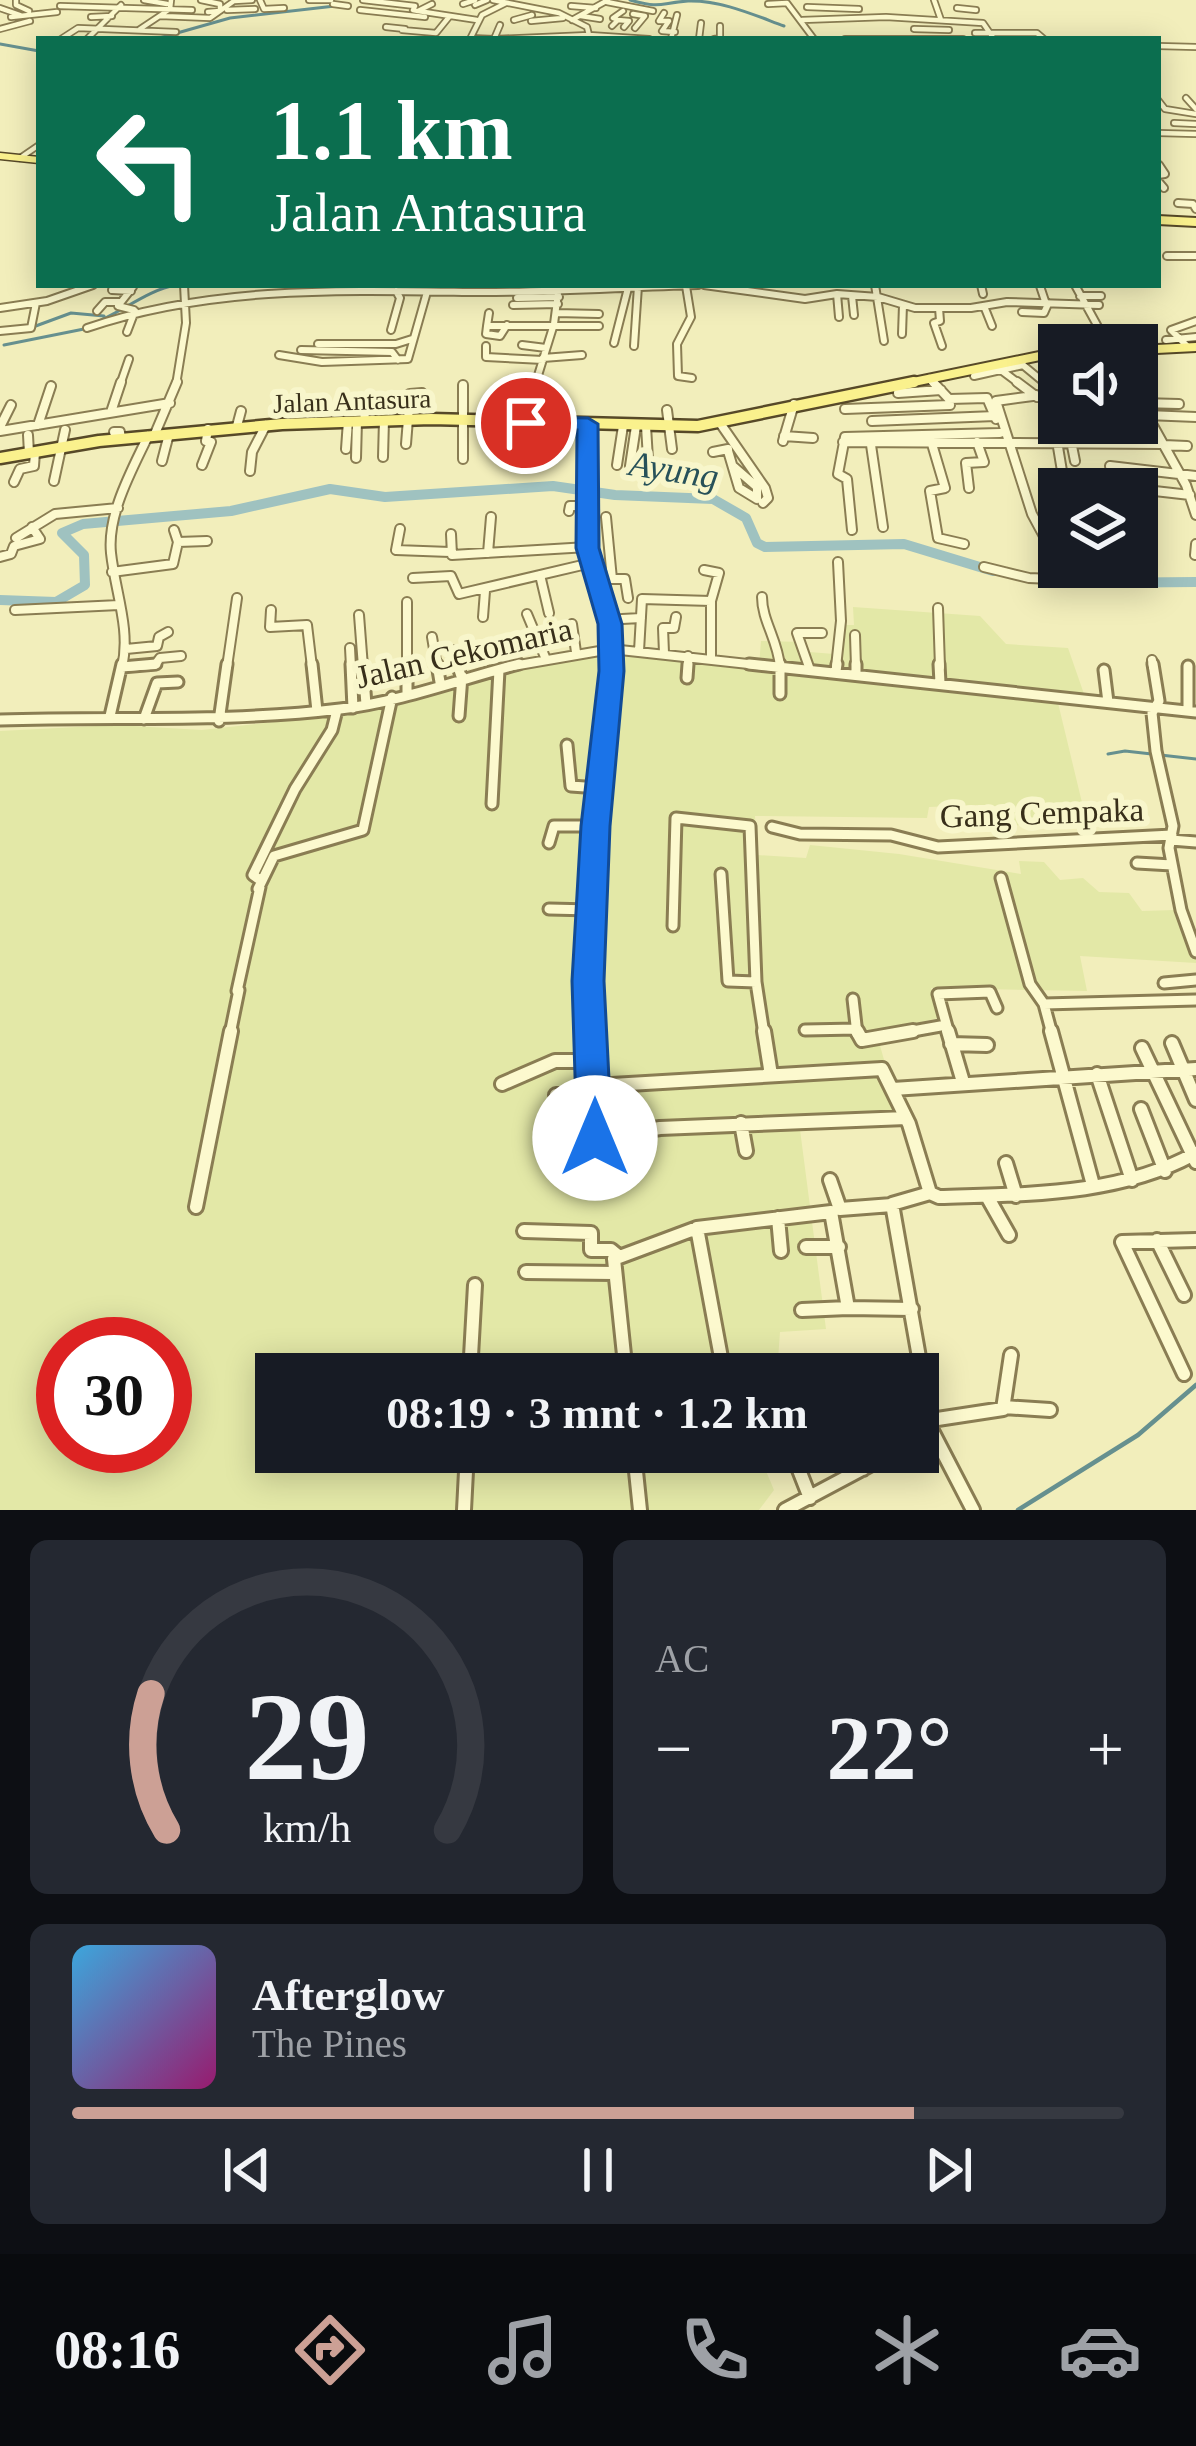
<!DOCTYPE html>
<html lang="id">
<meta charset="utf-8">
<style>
body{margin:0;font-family:Georgia,serif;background:#242831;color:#f1f3f6;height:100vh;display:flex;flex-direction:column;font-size:45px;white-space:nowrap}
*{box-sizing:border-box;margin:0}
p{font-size:39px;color:#9ea1a6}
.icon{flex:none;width:66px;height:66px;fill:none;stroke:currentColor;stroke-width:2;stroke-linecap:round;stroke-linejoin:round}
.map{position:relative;height:1510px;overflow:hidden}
.details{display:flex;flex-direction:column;gap:30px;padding:30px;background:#0d0f14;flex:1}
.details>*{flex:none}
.hud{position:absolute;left:36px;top:36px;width:1125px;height:252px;border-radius:0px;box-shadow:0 6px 30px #0003;background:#0b6e4f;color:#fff;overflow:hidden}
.tools{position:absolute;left:1038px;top:324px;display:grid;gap:24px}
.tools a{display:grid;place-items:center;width:120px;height:120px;border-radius:0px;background:#171b24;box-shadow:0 6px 30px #0003;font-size:60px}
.speed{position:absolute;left:36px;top:1317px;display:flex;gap:24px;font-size:60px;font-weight:700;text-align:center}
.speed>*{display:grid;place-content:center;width:156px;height:156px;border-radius:50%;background:#171b24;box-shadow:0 6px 30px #0003;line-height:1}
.speed .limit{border:18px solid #d22;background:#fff;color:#111}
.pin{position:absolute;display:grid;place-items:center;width:102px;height:102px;color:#fff;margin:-51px;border:6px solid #fff;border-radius:50%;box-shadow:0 3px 12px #0007}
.me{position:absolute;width:132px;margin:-66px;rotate:0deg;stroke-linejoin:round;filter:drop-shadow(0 0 9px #0008)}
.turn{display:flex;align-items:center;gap:42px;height:252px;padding:0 36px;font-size:54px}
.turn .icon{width:156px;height:156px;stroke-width:2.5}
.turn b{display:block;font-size:84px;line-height:102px}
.big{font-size:90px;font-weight:800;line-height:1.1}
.details .widget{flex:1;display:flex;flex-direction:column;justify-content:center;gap:18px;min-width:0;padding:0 42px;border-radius:18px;background:#242831}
.details .dial{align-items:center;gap:0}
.dial svg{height:312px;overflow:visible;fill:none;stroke:#363941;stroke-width:7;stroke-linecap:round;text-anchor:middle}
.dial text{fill:#f1f3f6;stroke:none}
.song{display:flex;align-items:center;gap:36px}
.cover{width:144px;height:144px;border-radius:18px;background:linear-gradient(135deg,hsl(200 70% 55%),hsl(320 70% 35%))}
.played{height:12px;border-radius:6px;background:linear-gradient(90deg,#cca095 80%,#363941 80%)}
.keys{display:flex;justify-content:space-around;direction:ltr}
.heat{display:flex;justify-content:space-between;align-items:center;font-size:66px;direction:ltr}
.details .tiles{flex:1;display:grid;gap:30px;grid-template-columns:1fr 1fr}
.widget:last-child{grid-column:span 2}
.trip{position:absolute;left:255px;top:1353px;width:684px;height:120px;border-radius:0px;background:#171b24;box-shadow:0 6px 30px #0003;font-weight:800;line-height:120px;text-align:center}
.tab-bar{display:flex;height:192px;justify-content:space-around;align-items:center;background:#090b0e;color:#9ea1a6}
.tab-bar .icon{width:84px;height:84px}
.tab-bar .selected{color:#cca095}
.tab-bar b{font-size:54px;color:#f1f3f6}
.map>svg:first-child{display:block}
.farmland{fill:#e3e8a7;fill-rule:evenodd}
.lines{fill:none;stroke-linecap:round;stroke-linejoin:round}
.stream-far1{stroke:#66908f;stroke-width:3}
.stream{stroke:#66908f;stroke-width:4.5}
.river{stroke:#9fc2c0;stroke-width:10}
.minor-far4-casing{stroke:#8a7d53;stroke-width:8}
.minor-far3-casing{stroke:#8a7d53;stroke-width:10}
.minor-far2-casing{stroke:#8a7d53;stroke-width:12}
.minor-far1-casing{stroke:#8a7d53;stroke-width:15}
.minor-casing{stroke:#8a7d53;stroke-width:18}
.major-far2-casing{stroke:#574928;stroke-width:9}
.major-far1-casing{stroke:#574928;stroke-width:12}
.major-casing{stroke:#574928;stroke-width:15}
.minor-far4{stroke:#fcf9ce;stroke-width:4.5}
.minor-far3{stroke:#fcf9ce;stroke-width:6}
.minor-far2{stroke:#fcf9ce;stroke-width:8}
.minor-far1{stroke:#fcf9ce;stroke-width:9}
.minor{stroke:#fcf9ce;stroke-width:12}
.major-far2{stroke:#faf18d;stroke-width:6}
.major-far1{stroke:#faf18d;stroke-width:8}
.major{stroke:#faf18d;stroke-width:10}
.route{fill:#1a73e8;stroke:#114b97;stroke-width:3}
.labels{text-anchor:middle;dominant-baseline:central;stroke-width:12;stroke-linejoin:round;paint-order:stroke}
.far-street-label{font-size:27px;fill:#382f1a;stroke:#f8f6cb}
.street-label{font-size:33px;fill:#382f1a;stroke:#f8f6cb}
.water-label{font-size:36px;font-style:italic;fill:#275159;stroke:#f8f6cb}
</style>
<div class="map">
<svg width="1196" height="1510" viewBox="0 0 1196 1510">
<rect width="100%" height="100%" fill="#f2eebb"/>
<path class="farmland" d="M853 607 980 616 1006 644 1068 648 1084 694 1058 703 1085 815 987 830 977 805 929 807 927 818 755 816 757 855 806 858 810 845 899 854 1021 874 1019 861 1044 862 1060 880 1083 878 1099 892 1129 893 1142 911 1175 910 1187 934 1196 936V963L1080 956 1087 991 931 988 939 1018 876 1032 900 1115 799 1122 826 1329 780 1332 777 1374H276V1452H758L774 1490 759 1510H0V731L116 725 202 730 328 716 542 662 612 651 759 666 761 641 803 642 809 652 834 654 839 625H854ZM63 1344H165V1446H63Z"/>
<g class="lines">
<path class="stream-far1" d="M630 0C662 9 659 3 688 1 721 0 754 15 784 26
M156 39 230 18 335 6
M0 44 39 51
M92 324C121 313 147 290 176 285
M33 327 71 313 104 316
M4 345 84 329
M1108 754 1125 751 1196 759"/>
<path class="stream" d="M1018 1510 1138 1435 1196 1385"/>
<path class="river" d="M1083 583 1196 582
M0 600 56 602 85 585 84 555 62 533 83 524 231 511 330 489 385 497 553 486 615 495 713 499 746 518 757 543 765 547 904 544 993 571"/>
<defs>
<path id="minor-far4" d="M16 0V5L29 11
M144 0 167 4
M201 0 220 4V11L208 12
M260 0 264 9 284 8
M309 0H331
M363 0 415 6 413 10 418 11
M493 0 559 13 587 27 589 35
M934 0 941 20
M607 2 653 11
M333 4 348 6
M432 4 418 11 477 20
M463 4 475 0
M768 4 787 3 814 39
M475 5 487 0
M60 6 192 10
M571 6 596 8
M807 7 859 9
M0 8 20 15
M957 8 976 10
M227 10 255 9
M360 10 425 17
M664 13 659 21H669L662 31 675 32
M633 14 645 16 635 28
M160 16 210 18 234 1 252 0
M581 16 600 19
M11 17 57 12
M91 17 112 16
M514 20 532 15
M572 20 608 0
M618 20 629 21 624 27
M802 20 886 17 983 23 994 39
M531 21 563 18
M612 26 618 20 613 18 623 11
M386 27 405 29
M0 29 30 21
M140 29 170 9 171 0
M914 29 949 30
M402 30 436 33 449 17
M975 33H1037L1044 39
M471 38 494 39 500 25
M61 39 78 28 176 32
M87 39 121 5
M470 39 482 15 506 3
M495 39 589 35 649 39
M671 39 677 15
M699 39 701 23
M714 39 720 38V26
M845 39H963
M1158 46 1196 47
M1186 98 1196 109
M1158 100 1165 109 1196 114
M1174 123 1196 124
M1158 133 1196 134
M20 158 39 145
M1158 164 1161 168"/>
<path id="minor-far3" d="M1158 175 1165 174 1159 165
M1158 181 1164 188
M1178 203 1193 204 1196 209
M1167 256H1196
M704 285 805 299 837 294 878 297 915 308H971L1007 302 1099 305
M875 285 884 341
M981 285 983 294
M1075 285 1108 345
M686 286 691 317 677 344 678 376 692 378
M1040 286 1046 304
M133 287 118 306 134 310
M112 290 131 291
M837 294 839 317
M852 296 854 315
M1080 296H1101
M517 298 559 297
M513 305 558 304
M984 306 992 326
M0 308 47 301 93 285
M939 308 940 321 934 323 942 346
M97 311 105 302H120
M1022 312 1044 313 1048 304
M489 313 487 326H599
M556 313 599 314
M487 326 486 334 500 336 507 325
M87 328C208 286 342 290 469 292 545 293 622 287 698 285
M391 330 400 298 396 291
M0 331 31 328 36 303
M127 332 135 311
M902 334 903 305
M1166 340 1196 337
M614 343 628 288
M318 344H396L412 339
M522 345 546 348
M486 346V357L543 360
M634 346 638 286
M1188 347 1171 330 1196 321
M301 350 392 352 398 360
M279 355 322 362 408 359 427 292
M543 358 582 355
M1018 361 1047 385
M1001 370 1021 385
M974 376 1023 365
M929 378 935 385
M120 385 129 359
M176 385 186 323 184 285
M535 385 554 324 559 285"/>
<path id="minor-far2" d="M933 382 949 399 987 398 996 419
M1017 382 1037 397
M1044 382 1048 394 996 401 1032 514 1059 564
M463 385V459
M898 393 941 390
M1137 397 1186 485 1196 515
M1140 403 1179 404
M485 407 486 420
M364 408 365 421
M845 409 950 405 949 399
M667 410 672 449
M111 412 121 382
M1147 415 1196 417
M872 421 995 416
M523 423 536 382
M720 423 765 488 768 498 763 503
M538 424 546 394
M559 424 564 401
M588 424V547L607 606 611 667
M38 425 51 386
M237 426 241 411
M646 426 648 459
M0 427 11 405
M0 431 170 403
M114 432H120L121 439
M493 434 496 421
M28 435 29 453
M154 436 177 382
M784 436 813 438
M783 441 794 404
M1057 441 1063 477
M1071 441 1075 461
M843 442 1163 444
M406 444 410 394 422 393
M932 444 945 488 930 491 938 538 964 544
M871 445 883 527
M1164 445 1187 446
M346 449 348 421
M728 451 739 488 757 499
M713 452 728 449
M383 457 384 420
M356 458 357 421
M521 459 526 423
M547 459 549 448 566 441 570 424
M505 460 511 422
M162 461 169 434
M202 465 211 442 206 441 208 429
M617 465 623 426
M630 466 636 426
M1110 466 1196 476
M734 467 757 487V499
M250 471 252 452 266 425
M54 481 65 430
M14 482 20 469 34 466 35 452
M1106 484 1134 489
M969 488 966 463 984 462 977 442
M1137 489 1190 495
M569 511 570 506H587
M606 517 612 579
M400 529 396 550 450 552
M852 530 847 479 838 474 845 437 1000 433
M451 534 452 555 588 547
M16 538 55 514 118 508
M178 542 207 541
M488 553 491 517
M1195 555 1196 544
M0 557 11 554 14 546 40 539 32 527
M984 567 1029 578 1097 581 1095 576 1065 567
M704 570 719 573 711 601V657
M112 572 173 564 178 542 174 530
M540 575 549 613
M413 578 451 576 459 594 591 563
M612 579H625L628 598
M762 597C762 621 778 640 780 667
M407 602V667
M938 608 940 667
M15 610 119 605
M271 610 270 627 307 625 312 667
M527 614 545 657
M359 615 363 667
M483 617 485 591
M622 619 641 618
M572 624 576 652
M855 635 856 667
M432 637 437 667
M350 648 351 667
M126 649 157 646 159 637 168 632
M452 650 458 667
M639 651 642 599 711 601
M664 653 663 628H674L676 617
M1152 660 1153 667
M122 667C131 630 115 591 111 553 107 514 132 470 148 436
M125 667 155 665 160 658 181 656
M227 667 237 598
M507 667 611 649 776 667
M688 667V656
M809 667 797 633H822
M836 667 841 621 838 562"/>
<path id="minor-far1" d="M312 664 317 711
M351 664 353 708
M363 664 366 705
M407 664V693
M437 664 440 682
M457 664 461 676
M749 664 1196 712
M780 664V694
M856 664V673
M939 664 940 683
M1153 664 1159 701 1152 713 1156 751 1173 826 1169 848 1181 910 1196 952
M1188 666V711
M122 667 156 664
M1104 670 1108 702
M836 671 837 664
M687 678 688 664
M110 716 122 664
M459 716 462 676
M144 719 157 683 178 682
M0 720C115 716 225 723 340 709 400 702 461 679 519 664
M219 721 227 664
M567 745 571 786 599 788
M492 804 499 670
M772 827 800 834 891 835 938 847 1172 835
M1171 840 1196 842
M549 843 554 826H596
M1137 863 1172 865
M721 874 728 981 756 982
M1001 878 1030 984 1044 1004 1052 1034
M260 880 253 875 295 789 332 730 337 710
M258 889 274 856 363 830 392 697
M549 909 592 910
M673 926 676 818 750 826 756 982 764 1034
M1164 983 1196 980
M237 991 260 887
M853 999 857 1034
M1044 1004 1196 1000
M805 1030 856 1029
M230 1034 239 990
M592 1034C583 911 600 786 612 664
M896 1034 946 1025
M949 1034 938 994 990 992 997 1008"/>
<path id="minor" d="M591 1031 593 1138
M764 1031 771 1075
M857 1031 862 1040 913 1031
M948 1031 963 1082
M1051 1031 1093 1185
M1172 1043 1196 1100
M951 1044 987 1045
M1142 1048 1196 1162
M1097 1074 1132 1180
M502 1084 555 1061H592
M595 1086 882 1069 909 1124 930 1193
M893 1089 1196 1069
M556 1095H595
M1141 1109 1165 1171
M741 1123 746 1151
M559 1144 660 1128 906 1118
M1006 1163 1016 1196
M830 1180 840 1209 892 1205
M988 1198 1009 1235
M196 1207 231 1031
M778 1218 781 1251
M697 1228 722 1363
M524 1231 591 1233V1250H611L617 1255
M1157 1240 1184 1295
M806 1247H839
M526 1272 614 1273
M802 1310 848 1308
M470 1374 475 1285
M626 1374 614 1259 697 1228 831 1212 848 1308 912 1309
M1184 1374 1122 1242 1196 1240
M1004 1407 1050 1410
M931 1420 1003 1409 1011 1355
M634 1452 640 1510
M792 1452 810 1498
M854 1452 863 1469
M464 1510 467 1452
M785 1510 894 1452
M973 1510 932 1431 892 1204 930 1193 939 1197C1026 1194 1119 1196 1196 1153"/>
<path id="major-far2" d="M0 156 39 160"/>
<path id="major-far1" d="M1158 220 1196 222
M1137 350 1196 347
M899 385 1059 352"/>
<path id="major" d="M0 458 99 441 282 424 431 419 698 426 914 382"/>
</defs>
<use href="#minor-far4" class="minor-far4-casing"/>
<use href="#minor-far3" class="minor-far3-casing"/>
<use href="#minor-far2" class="minor-far2-casing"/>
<use href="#minor-far1" class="minor-far1-casing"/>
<use href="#minor" class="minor-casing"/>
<use href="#major-far2" class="major-far2-casing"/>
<use href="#major-far1" class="major-far1-casing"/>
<use href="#major" class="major-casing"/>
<use href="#minor-far4" class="minor-far4"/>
<use href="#minor-far3" class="minor-far3"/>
<use href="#minor-far2" class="minor-far2"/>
<use href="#minor-far1" class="minor-far1"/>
<use href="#minor" class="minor"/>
<use href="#major-far2" class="major-far2"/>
<use href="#major-far1" class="major-far1"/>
<use href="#major" class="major"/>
</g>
<path class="route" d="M526 417 588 418 598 424 599 548 622 624 624 671 610 826 604 981 612 1138 607 1150 595 1154 582 1150 577 1138 572 981 581 826 599 671 598 624 576 548 577 430 519 427 516 423Z"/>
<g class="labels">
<g class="far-street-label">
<text transform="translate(352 401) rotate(-2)">Jalan Antasura</text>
</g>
<g class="street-label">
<text transform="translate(464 653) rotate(-13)">Jalan Cekomaria</text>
<text transform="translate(1042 813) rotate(-2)">Gang Cempaka</text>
</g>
<g class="water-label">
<text transform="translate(674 470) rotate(9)">Ayung</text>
</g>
</g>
</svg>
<div class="tools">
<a><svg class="icon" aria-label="sound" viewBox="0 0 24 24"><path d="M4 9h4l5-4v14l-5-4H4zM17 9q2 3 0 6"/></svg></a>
<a><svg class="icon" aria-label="layers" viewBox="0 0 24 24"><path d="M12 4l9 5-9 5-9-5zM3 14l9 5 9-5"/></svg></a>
</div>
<div class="speed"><div class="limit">30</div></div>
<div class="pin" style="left:526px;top:423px;background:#d93025"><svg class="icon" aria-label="arrive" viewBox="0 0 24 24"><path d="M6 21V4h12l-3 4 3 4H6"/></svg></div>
<svg class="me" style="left:595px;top:1138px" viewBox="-20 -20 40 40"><circle r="19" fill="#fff"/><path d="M0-13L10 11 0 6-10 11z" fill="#1a73e8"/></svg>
<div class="trip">08:19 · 3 mnt · 1.2 km</div>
<div class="hud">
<div class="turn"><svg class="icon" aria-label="left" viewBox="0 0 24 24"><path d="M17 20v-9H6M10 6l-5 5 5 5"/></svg><div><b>1.1 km</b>Jalan Antasura</div></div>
</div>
</div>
<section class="details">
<div class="tiles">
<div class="widget dial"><svg viewBox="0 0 100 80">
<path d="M14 69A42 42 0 1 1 86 69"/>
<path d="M14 69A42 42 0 0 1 10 34" stroke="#cca095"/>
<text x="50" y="56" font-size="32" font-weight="700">29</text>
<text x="50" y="72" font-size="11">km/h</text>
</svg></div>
<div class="widget"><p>AC</p>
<div class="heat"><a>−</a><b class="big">22°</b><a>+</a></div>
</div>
<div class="widget">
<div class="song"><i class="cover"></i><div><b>Afterglow</b><p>The Pines</p></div></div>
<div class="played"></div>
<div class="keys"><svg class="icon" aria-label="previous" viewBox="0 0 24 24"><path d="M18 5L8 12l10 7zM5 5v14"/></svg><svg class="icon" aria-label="pause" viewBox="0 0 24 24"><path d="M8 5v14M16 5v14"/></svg><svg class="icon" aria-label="next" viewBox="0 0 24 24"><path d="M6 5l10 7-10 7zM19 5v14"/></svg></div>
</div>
</div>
</section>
<nav class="tab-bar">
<b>08:16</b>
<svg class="icon selected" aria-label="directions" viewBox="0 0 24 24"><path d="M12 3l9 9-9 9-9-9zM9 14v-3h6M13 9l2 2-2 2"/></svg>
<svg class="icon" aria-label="music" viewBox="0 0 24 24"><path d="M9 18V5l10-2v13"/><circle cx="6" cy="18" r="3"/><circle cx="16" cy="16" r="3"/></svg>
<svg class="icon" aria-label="phone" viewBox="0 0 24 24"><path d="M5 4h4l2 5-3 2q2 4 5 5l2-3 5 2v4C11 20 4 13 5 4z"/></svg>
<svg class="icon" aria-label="climate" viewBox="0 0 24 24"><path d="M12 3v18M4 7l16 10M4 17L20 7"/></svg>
<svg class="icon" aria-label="car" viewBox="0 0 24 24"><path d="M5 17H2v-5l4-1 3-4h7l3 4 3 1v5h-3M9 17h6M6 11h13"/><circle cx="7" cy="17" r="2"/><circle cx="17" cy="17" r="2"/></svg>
</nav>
